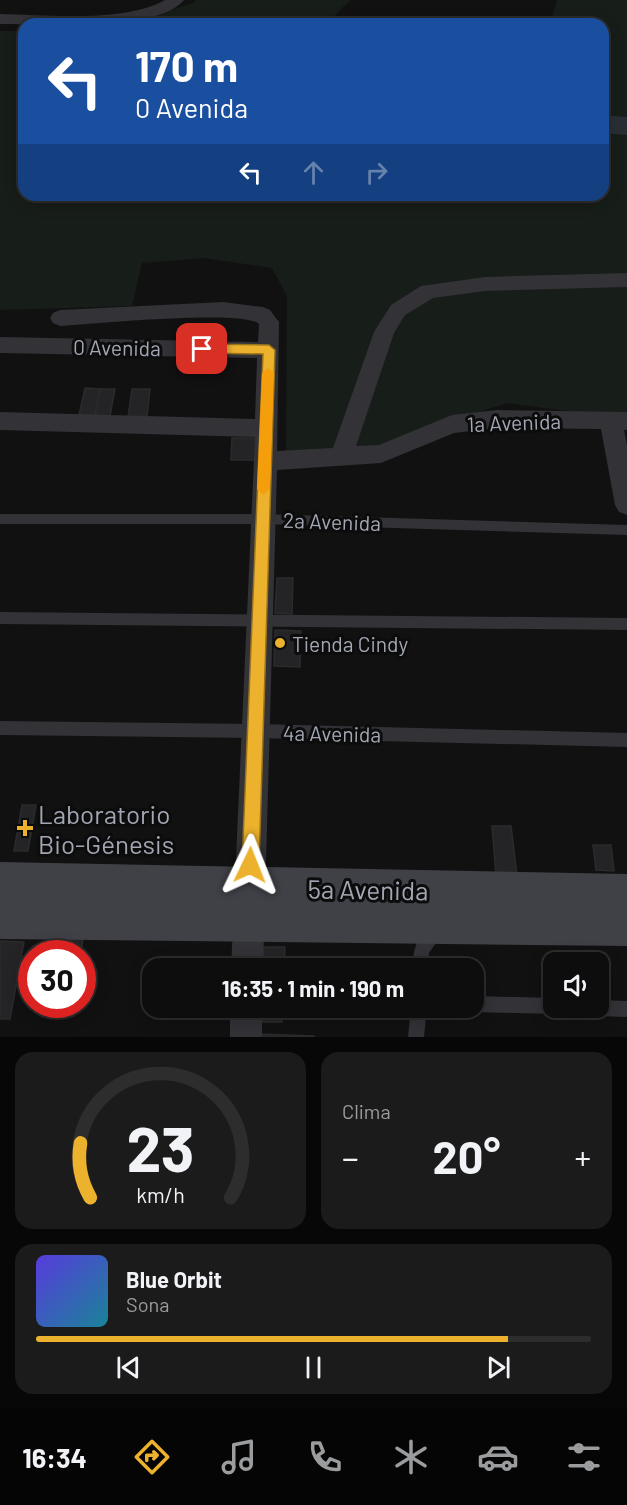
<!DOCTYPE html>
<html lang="es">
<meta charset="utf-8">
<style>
body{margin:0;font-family:Barlow,sans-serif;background:#1b1b1c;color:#f1f3f6;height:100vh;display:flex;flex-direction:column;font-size:22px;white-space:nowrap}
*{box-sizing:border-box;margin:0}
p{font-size:20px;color:#9a9c9e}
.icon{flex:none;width:33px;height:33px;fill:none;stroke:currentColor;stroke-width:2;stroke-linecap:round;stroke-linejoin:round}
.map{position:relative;height:1037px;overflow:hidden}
.sheet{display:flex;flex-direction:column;gap:15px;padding:15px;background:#070708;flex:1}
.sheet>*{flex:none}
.banner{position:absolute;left:18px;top:18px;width:591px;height:183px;border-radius:18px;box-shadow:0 3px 15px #0003,0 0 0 2px #2d2d2e;background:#1a4fa0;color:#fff;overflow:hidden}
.controls{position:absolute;left:543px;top:952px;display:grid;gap:12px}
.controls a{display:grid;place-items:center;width:66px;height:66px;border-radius:12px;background:#0d0d0e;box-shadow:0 3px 15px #0003,0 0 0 2px #2d2d2e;font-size:30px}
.speed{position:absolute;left:18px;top:940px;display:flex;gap:12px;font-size:30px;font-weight:700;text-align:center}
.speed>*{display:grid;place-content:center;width:78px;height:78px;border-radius:50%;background:#0d0d0e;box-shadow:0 3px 15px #0003,0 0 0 2px #2d2d2e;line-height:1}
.speed .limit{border:9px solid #d22;background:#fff;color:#111}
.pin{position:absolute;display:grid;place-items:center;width:51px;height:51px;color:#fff;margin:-26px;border-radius:12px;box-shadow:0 3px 9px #0006}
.me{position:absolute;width:66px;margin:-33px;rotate:2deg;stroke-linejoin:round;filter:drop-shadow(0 0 4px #0008)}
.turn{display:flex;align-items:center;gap:21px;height:126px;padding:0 18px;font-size:27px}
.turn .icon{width:78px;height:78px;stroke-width:2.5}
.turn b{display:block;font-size:42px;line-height:51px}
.lanes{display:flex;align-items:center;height:57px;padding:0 18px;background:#0003;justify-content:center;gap:30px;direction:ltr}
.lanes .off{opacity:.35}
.big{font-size:45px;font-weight:700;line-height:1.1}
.sheet .card{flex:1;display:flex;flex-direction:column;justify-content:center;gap:9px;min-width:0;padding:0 21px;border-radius:18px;background:#1b1b1c}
.sheet .dial{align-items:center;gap:0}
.dial svg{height:156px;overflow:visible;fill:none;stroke:#2d2d2e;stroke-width:7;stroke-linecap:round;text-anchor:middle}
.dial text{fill:#f1f3f6;stroke:none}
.song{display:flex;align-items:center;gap:18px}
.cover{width:72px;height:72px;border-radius:9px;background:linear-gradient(135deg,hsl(250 70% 55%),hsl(190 70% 35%))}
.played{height:6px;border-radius:3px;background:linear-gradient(90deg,#edb22d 85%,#2d2d2e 85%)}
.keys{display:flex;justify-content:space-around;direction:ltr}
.heat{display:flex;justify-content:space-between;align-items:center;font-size:33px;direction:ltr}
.sheet .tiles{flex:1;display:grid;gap:15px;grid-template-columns:1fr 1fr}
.card:last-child{grid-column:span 2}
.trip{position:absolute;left:142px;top:958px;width:342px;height:60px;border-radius:18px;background:#0d0d0e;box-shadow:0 3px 15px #0003,0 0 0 2px #2d2d2e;font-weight:700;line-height:60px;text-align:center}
.tabs{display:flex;height:96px;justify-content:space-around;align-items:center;background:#050506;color:#9a9c9e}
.tabs .icon{width:42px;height:42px}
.tabs .on{color:#edb22d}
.tabs b{font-size:27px;color:#f1f3f6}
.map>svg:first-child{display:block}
.green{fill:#171d18}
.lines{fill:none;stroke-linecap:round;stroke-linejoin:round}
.river{fill:#272f35;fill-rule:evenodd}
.building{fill:#242426;stroke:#2b2b2e;stroke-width:1.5}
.lane{fill:#323237;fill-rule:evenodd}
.street{fill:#323237;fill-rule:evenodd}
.secondary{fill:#404147;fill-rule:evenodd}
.route{fill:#edb22d;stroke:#9a741d;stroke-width:1.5}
.slow{fill:#f59e0b}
.poi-dot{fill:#edb22d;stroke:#0c0c0d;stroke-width:2}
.labels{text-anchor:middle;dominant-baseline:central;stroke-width:6;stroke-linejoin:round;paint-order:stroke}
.street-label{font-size:21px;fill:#a2a7b3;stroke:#0c0c0d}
.poi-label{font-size:21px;fill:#a2a7b3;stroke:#0c0c0d;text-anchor:start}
.near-poi-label{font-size:26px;fill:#a2a7b3;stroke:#0c0c0d;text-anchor:start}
.near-street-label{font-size:26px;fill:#a2a7b3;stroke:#0c0c0d}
</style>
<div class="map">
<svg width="627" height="1037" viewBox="0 0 627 1037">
<rect width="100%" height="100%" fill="#111112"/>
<path class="green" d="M196 0H350L327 24H125L193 3Z
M557 0H627V419L507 403 374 447 286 454 287 296 272 268 204 258 142 263 132 306 0 310V31H24V195H603V24H550Z"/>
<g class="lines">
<path class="river" d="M603 115 627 117V135L603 133Z"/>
</g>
<path class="building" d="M85 388 100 389 95 415H79Z
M100 389H115L110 416 95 415Z
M132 389H150L147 416 128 417Z
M232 438H254L257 445 256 460H231Z
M277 578H293L292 614 275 613Z
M275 630 301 631 300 667 274 666Z
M22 805H36L28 851H14Z
M492 826H511L517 875H496Z
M593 845H611L614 871 596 870Z
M83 939 81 954H53L55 940Z
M0 941 24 942 10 1019H0Z
M264 947H285L284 969H263Z
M46 1005H76L74 1016 45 1017Z
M261 1008H283L282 1022H260Z
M259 1034 314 1036V1037H259Z"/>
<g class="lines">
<path class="lane" d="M0 514H262L627 525V535L262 524H0Z
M0 612 627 618V630L0 624Z
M0 721 256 724 627 733V747L256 738 0 735Z
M436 923 441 926 444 931 429 953 428 969H412C413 951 417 931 436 923Z
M474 996 554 998V1008H561L560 1012 554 1014 474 1012 468 1008H474Z
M598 1000 627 1001V1017L598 1016 592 1014 590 1008H598Z
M411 1008H427L424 1037H408Z"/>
<path class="street" d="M165 0H184C159 32 39 24 0 24V14C46 15 125 23 165 0Z
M627 273V287L485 291 433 298 405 315 394 333 356 446 379 445 452 415 497 410 627 412V430H624L627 445V515L619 512 615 505 601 429 497 428 454 433 381 463 277 470 263 969H231L255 437 0 430V412L255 419 257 358 0 353V337L258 342 259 324C246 309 88 324 60 326L53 323 50 318 53 313 60 310 223 302 263 307 270 310 279 322 277 451 333 448 374 332 391 305 421 286 485 277Z
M230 1008H262V1037H230Z"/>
<path class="secondary" d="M0 862 627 874V946L0 939Z"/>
</g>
<path class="route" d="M202 344 269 345 275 350 259 865 256 871 250 873 245 871 242 865 263 354 202 353 196 349Z"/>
<path class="slow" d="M268 368 274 373 270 489 263 495 257 489 262 373Z"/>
<g class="poi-dot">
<circle cx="280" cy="643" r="6"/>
<path d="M22 819h6v6h6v6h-6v6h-6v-6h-6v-6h6z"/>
</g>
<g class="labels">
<g class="street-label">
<text transform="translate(117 347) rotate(1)">0 Avenida</text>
<text transform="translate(514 422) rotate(-2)">1a Avenida</text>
<text transform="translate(332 521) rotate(2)">2a Avenida</text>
<text transform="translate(332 733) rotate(1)">4a Avenida</text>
</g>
<g class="poi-label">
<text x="292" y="643">Tienda Cindy</text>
</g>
<g class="near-poi-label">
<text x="38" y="813">Laboratorio<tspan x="38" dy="30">Bio-Génesis</tspan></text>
</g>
<g class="near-street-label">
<text transform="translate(368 889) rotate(1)">5a Avenida</text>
</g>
</g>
</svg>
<div class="controls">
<a><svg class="icon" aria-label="sound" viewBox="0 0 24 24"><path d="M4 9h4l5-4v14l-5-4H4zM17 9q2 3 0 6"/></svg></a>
</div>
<div class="speed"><div class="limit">30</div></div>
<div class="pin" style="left:202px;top:349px;background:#d93025"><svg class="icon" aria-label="arrive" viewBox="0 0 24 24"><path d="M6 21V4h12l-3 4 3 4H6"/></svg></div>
<svg class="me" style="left:250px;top:865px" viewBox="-20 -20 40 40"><path d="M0-17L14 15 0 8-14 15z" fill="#edb22d" stroke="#fff" stroke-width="4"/></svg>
<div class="trip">16:35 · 1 min · 190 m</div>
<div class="banner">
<div class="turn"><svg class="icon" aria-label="left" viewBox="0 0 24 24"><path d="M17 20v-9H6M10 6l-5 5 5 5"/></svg><div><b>170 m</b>0 Avenida</div></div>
<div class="lanes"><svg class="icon" aria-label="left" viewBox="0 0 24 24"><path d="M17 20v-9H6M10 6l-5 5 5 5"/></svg><svg class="icon off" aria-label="ahead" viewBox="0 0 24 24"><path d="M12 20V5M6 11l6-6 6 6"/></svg><svg class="icon off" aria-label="right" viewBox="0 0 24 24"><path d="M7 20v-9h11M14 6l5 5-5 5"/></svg></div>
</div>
</div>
<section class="sheet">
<div class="tiles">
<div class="card dial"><svg viewBox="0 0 100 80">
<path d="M14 69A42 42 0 1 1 86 69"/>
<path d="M14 69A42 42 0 0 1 9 41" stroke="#edb22d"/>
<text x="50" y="56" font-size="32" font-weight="700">23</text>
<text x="50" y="72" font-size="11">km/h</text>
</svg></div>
<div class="card"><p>Clima</p>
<div class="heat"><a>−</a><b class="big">20°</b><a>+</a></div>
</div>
<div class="card">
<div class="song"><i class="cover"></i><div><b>Blue Orbit</b><p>Sona</p></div></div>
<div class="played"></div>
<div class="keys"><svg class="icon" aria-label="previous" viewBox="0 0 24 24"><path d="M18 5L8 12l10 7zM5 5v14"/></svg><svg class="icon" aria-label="pause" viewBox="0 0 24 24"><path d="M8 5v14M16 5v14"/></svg><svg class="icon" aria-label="next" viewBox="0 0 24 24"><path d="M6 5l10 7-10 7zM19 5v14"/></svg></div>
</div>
</div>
</section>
<nav class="tabs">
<b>16:34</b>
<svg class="icon on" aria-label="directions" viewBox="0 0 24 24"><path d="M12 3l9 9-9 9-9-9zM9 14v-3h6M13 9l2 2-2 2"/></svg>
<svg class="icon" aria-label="music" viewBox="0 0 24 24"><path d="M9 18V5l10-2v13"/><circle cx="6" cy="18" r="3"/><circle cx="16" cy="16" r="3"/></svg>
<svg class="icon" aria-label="phone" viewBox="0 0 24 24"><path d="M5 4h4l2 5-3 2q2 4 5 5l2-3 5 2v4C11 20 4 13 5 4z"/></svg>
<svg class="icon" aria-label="climate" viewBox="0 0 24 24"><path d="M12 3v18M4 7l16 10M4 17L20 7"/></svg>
<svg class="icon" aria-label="car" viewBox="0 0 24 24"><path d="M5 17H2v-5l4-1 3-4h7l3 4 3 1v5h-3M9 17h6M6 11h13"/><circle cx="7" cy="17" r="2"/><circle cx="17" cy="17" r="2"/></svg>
<svg class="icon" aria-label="filters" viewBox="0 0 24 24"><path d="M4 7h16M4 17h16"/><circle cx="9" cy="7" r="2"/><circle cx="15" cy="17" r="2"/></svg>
</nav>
